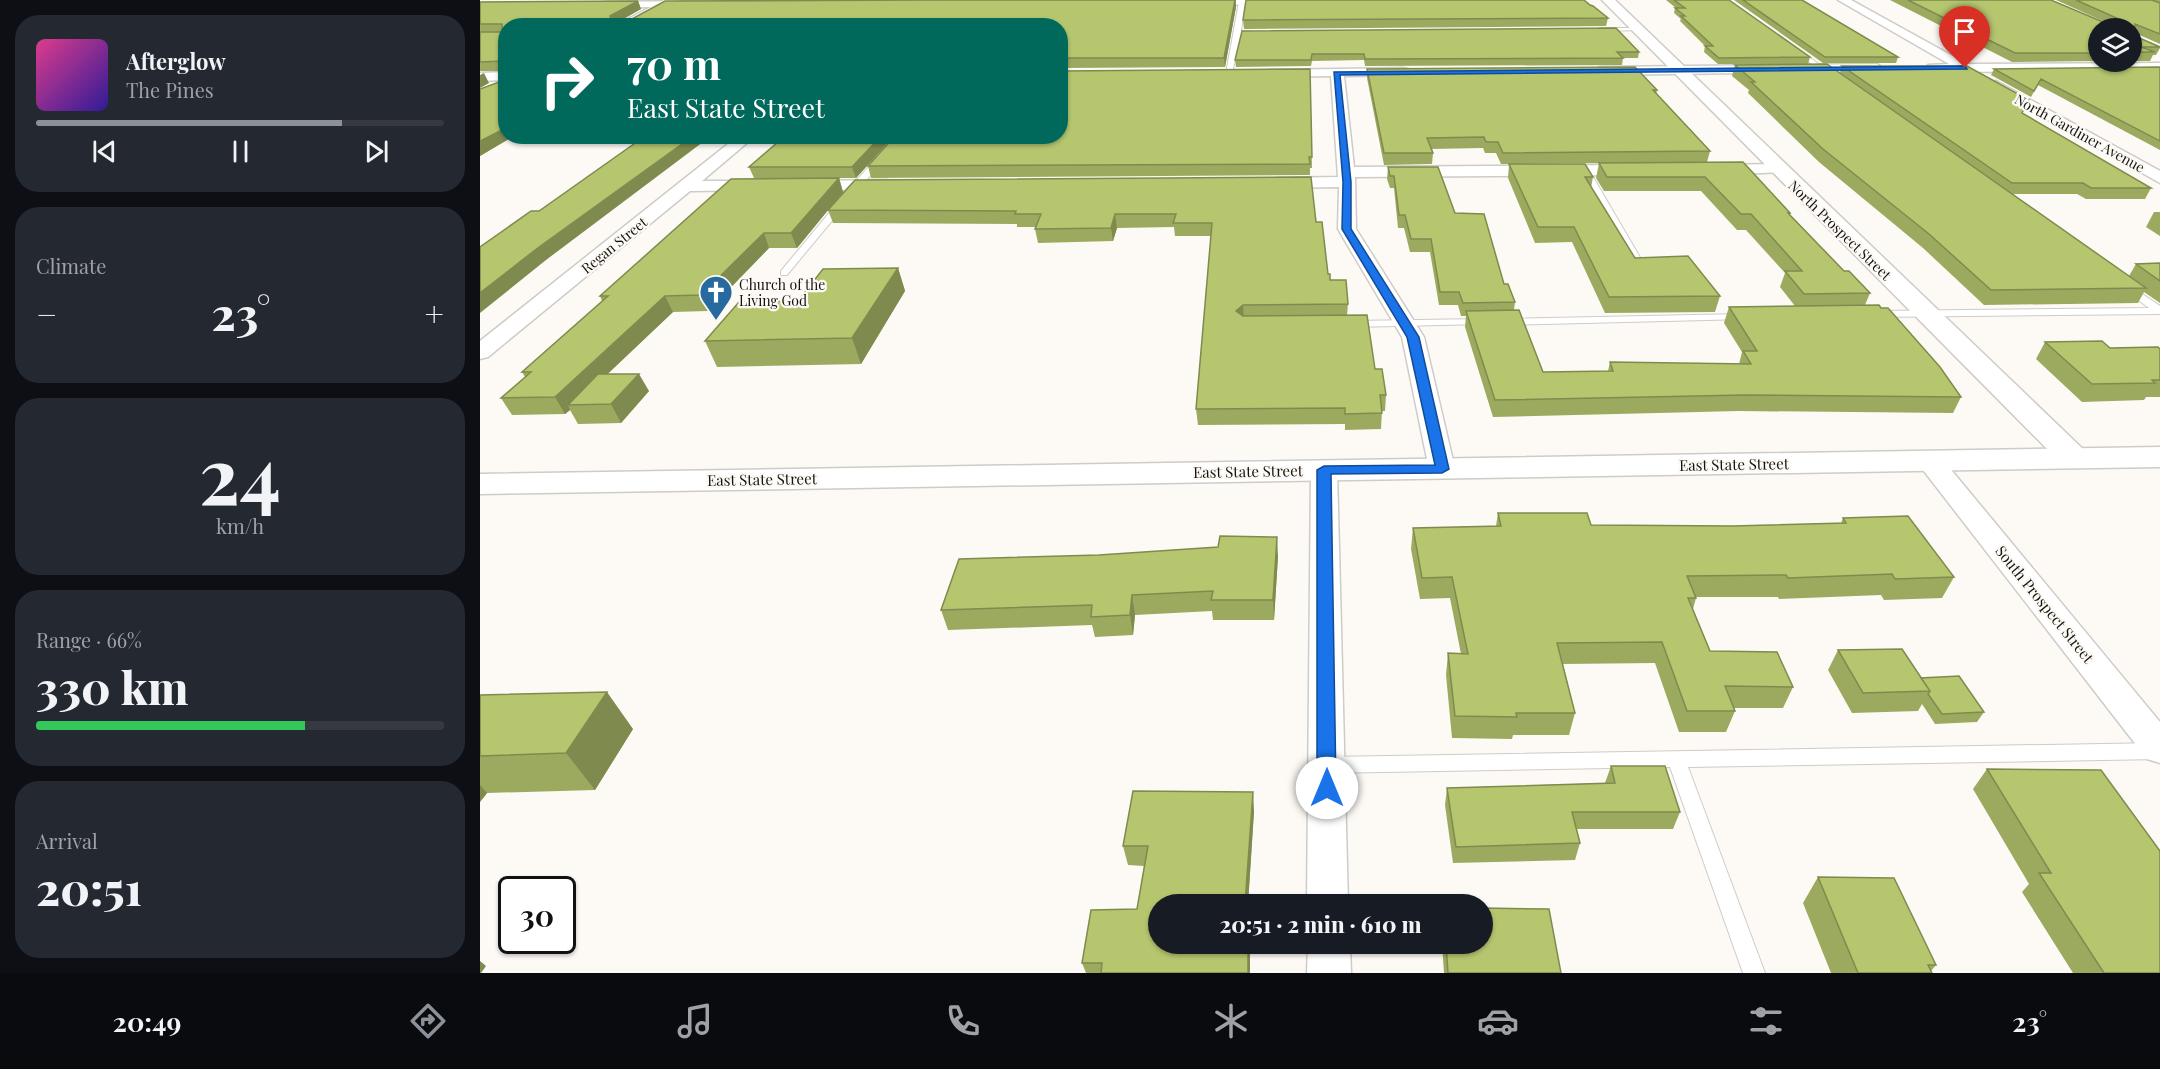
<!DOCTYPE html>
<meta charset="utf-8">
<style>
body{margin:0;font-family:"Playfair Display",serif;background:#242831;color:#f1f3f6;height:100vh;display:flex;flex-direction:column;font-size:22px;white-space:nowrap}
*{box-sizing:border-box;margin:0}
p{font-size:20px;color:#9ea1a6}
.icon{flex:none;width:33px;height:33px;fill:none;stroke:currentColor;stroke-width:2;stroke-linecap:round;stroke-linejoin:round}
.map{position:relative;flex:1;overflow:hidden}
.sheet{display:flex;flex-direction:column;gap:15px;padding:15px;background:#0d0f14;width:480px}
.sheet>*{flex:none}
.top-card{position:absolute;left:18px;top:18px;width:570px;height:126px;border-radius:24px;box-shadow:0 2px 4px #0004;background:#00695c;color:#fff;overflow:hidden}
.buttons{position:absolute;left:1608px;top:18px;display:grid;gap:12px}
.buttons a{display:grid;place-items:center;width:54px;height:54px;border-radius:50%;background:#171b24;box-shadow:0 2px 4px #0004;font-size:30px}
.speed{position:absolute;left:18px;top:876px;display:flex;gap:12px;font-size:30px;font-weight:700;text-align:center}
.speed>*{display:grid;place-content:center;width:78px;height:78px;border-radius:50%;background:#171b24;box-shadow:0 2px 4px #0004;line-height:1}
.speed .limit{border:3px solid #111;border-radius:9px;background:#fff;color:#111}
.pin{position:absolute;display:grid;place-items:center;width:51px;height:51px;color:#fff;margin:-62px -26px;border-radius:50% 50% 50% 0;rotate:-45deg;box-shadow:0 0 6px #0007}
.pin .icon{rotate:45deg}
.me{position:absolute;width:66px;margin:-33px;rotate:0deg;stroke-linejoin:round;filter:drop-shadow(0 0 4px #0008)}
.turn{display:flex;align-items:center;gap:21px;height:126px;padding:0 30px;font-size:27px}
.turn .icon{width:78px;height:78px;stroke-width:2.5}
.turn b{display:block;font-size:42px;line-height:51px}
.big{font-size:45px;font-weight:800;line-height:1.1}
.sheet .card{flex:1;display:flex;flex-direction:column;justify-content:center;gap:9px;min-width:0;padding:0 21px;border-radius:24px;background:#242831}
.sheet .dial{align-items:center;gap:0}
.dial b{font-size:78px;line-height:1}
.song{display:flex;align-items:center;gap:18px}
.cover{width:72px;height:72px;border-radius:9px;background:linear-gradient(135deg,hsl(330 70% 55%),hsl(250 70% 35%))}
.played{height:6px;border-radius:3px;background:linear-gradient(90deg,#8c9099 75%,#363941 75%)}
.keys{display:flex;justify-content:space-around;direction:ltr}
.heat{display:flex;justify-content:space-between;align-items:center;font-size:33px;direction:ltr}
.charge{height:9px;border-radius:4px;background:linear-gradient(90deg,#34c759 66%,#363941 0)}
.trip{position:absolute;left:668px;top:894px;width:345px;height:60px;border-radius:30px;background:#171b24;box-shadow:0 2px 4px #0004;font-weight:800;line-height:60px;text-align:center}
.tab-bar{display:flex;height:96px;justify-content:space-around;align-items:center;background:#090b0e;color:#9ea1a6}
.tab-bar .icon{width:42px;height:42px}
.tab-bar .on{color:#8c9099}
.tab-bar b{font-size:27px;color:#f1f3f6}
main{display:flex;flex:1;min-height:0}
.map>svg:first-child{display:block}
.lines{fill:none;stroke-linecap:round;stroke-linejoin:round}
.service-casing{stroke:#ceccc7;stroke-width:2}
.minor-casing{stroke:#ceccc7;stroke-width:3}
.tertiary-casing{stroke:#ceccc7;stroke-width:3}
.primary-casing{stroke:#ceccc7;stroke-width:3}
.service{fill:#fff;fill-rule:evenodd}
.minor{fill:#fff;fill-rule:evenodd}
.tertiary{fill:#fff;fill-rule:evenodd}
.primary{fill:#fff;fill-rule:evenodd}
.wall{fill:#9caa5f}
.shaded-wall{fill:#7f8b4e}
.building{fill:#b5c66f;stroke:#7f8b4e;stroke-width:1.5}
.route{fill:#1a73e8;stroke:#114b97;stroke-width:1.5}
.labels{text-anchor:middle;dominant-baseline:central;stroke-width:4.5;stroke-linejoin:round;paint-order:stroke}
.far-street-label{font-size:14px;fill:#141311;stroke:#fdfaf5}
.far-poi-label{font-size:14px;fill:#141311;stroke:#fdfaf5;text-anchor:start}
.street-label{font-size:15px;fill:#141311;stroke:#fdfaf5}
</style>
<main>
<section class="sheet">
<div class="card">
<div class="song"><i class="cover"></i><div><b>Afterglow</b><p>The Pines</p></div></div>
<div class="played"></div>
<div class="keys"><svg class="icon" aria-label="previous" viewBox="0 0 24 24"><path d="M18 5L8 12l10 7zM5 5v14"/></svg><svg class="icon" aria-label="pause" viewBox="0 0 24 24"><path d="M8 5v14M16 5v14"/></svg><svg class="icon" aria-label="next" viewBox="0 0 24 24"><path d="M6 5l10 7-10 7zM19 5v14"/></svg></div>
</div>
<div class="card"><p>Climate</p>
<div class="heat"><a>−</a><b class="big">23°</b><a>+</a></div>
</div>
<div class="card dial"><b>24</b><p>km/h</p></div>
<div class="card"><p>Range · 66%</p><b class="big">330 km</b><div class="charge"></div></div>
<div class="card"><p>Arrival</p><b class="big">20:51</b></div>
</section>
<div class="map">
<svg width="1680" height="973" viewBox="0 0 1680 973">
<rect width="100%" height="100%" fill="#fdfaf5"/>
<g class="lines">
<defs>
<path id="service" d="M762 0 765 2 761 31 782 33 761 35 752 73 749 75 746 73 759 2Z
M1119 28H1159L1162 30 1117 31Z
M1312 48H1316L1353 74 1348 75 1312 50Z
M417 136H425L380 187 307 275H301V271L374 183Z
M1102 168 1109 170 1165 266 1163 268 1155 266 1101 170Z
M1646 283 1680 306V314L1396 317 1391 314 1396 311 1669 308 1642 288 1641 286Z
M1263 314 1268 317 1267 319 1024 325 1019 322 1024 319Z
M1002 319 1007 322 1006 324 872 327 867 324 872 321Z
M1680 743V759L1208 767 1285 973H1263L1190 767 847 773 841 770 838 765 841 760 847 757Z"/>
<path id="minor" d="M714 0H808V1L803 4 718 5 714 4Z
M1358 0H1371L1487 64 1680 63V71L1453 72 1447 68 1448 65 1469 64Z
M212 1 217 4 216 6 124 8 119 5 124 2Z
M1397 64 1403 68 1402 71 1120 75 1114 71 1120 67Z
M923 68 928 69 929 72 928 75 864 76 874 167 1153 165 1161 170 1153 175 875 177 876 229 944 337 975 469 971 475 962 477 953 475 949 469 922 337 858 229 859 187 796 188 788 183 796 178 858 177 851 76 793 77 787 73 788 70Z
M26 72V80L0 81V73Z
M1516 81 1680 171V183L1511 88 1509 85 1511 82Z
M258 136H275L222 181H281L289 186 287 190 210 191 8 357 0 359V341Z
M1298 164 1304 166 1306 169 1304 172 1233 175 1225 170 1233 165Z
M407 180 415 185 413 189 325 191 317 186 325 181Z
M1449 452 1458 454 1680 722V763L1667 759 1440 466 1436 460 1440 454Z
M844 462 853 464 857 470 868 904H827L831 470 835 464Z
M828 944H870L871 973H827Z"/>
<path id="tertiary" d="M184 0H200L154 26H135Z
M1122 0H1135L1605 451 1610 458 1605 465 1594 468 1583 465Z"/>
<path id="primary" d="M1680 447V467L0 494V474Z"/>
</defs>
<use href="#service" class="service-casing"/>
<use href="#minor" class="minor-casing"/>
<use href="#tertiary" class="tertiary-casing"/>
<use href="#primary" class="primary-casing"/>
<use href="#service" class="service"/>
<use href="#minor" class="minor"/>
<use href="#tertiary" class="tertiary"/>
<use href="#primary" class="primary"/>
</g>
<path class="wall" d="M756 0V7L745 67 580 68V26H26V136H34L0 156V89L22 81V71H0V2L158 1 161 9 142 20Z
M1186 0H1249L1330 57 1328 64H1238L1224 52 1225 46 1200 21 1201 19 1194 13 1195 8H1196Z
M1254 0H1322L1418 57 1416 63H1343Z
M1410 0H1571L1623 22H1625L1576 0H1680V44L1655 33V36L1680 46V48L1676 55H1673L1670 61H1652V28H1618V61L1532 62Z
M1110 5 1128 18 1126 26 764 29 763 20Z
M762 31 1159 52 1158 58H1143L1142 65 885 66 884 60 832 61 831 66 756 67 755 60Z
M1255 65 1360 73 1362 66 1542 113 1671 188 1665 199H1606L1597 194H1533L1649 276 1656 264 1680 263V303L1664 292 1658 303 1504 305 1443 248 1339 162 1268 93 1269 90 1252 76Z
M1680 67V150L1558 85 1551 97 1511 75 1514 69Z
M830 69 832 168H830V175L391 178 388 166Z
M887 69 1177 90 1176 95 1230 151 1227 162 1021 164 1016 153H1005L1003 148 951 149 953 153 952 164 904 165 887 78Z
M414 136 376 178H274L269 167Z
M1263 162 1310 213V215L1364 271 1390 293 1385 305 1481 397 1473 413 1259 411 1013 417 985 327 986 316H981L978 305H959L950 252H930L924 228H918L914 188H910L907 179 908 167 975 213 1024 284 1035 302 1034 310 1063 372 1128 371 1130 362 1259 364 1262 352 1244 323 1249 307 1315 306 1300 287 1305 273 1266 230H1257L1221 191H1124L1116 178 1119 163Z
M1029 164 1113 177 1111 188 1155 258 1240 296 1235 312 1125 313 1092 242 1055 243 1028 178Z
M359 178 363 192 375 180 836 222 848 274 850 280 868 304 867 315 895 369 906 395 905 411H902L901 429 865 430V424L718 425 716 409 731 236H695L694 227 637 228 633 241 558 243 555 229 556 227H537V224L353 223 348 210 317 248H289L228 311 193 312 127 374 169 391 141 423 98 424 90 410 85 414 32 415 21 398 45 377 42 372 122 301 120 296Z
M1674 212H1680V236L1666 227Z
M418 268 425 291 381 364 237 367 225 341 318 301Z
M1565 342 1630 348 1680 349V397H1666L1664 400 1602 402 1556 359Z
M1018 513 1111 525 1252 526 1361 523 1363 518 1474 577 1462 598 1404 600 1401 595 1299 599 1298 597H1216V598L1213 609 1230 651 1313 687 1303 708H1254L1255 711 1246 732H1199L1175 663 1083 664 1095 713 1089 735H1033L1032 739 972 738 966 675 968 653 981 654 970 598 940 599 931 549 933 528 1016 526Z
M798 556 794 620H733L732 611 655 615 653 635 615 637 612 625 468 630 461 610Z
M1358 650 1441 678 1504 712 1497 722 1455 724 1442 704 1438 711 1372 713 1348 670Z
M0 695 153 729 115 790 7 793 0 802Z
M1131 766 1200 812 1193 829H1096L1100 843 1095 860 973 863 965 805 967 788 1125 783Z
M1507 769 1680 973H1593L1542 892 1549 884 1493 789Z
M774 811 768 904H678V944H770V973H606L602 963 657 909 664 866 648 865 643 846Z
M1338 877 1456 965 1451 971 1452 973H1351L1323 903Z
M962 944H1002L1081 973H964Z"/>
<path class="shaded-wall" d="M756 0V7L745 67 744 58Z
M158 1 161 9 134 24V26L130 16Z
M246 20 248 26H238Z
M4 73 9 83 0 88V75Z
M26 128V136H34L0 156V141Z
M213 136H231L66 260 0 313V293L59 247Z
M401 136H414L376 178 372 167Z
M359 178 363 192 317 248 311 233Z
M635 214 637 228 633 241 631 228Z
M284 233 289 248 228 311 221 295Z
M418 268 425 291 381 364 372 338Z
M185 296 193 312 95 405H88L90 410 85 414 75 397Z
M763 305 764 320 756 311Z
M159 374 169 391 141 423 131 404Z
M797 537 798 556 794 620 793 600Z
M652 595 655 615 653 635 650 615Z
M127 692 153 729 115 790 86 753Z
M0 785 7 793 0 802Z
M773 792 774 811 768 904H765Z
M768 944H770V973H768Z
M0 961 6 966 1 973H0Z"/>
<path class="building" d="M452 0H755L744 58H580V26H250L246 20 238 26H26V128L0 141V89L22 81 23 61 0 62V32H23L22 24H0V2L158 1 130 16 131 20 152 19 185 1Z
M766 0H1104L1110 5 1113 6 1128 18 763 20Z
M1194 0H1249L1330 57 1239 58 1225 46H1233L1201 16H1205L1195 8H1205Z
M1263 0H1322L1418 57H1345Z
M1428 0H1571L1623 22H1639L1641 20 1596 0H1672L1680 3V34L1655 24V36L1680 47H1661L1675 52H1652V28H1618V53H1535Z
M1136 28 1159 52H1137L1143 58 885 59 884 54H832L831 60H755L762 31Z
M1347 64 1666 288 1511 290 1449 234 1343 149 1271 82H1275L1255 65Z
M1362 66H1487L1549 100 1542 113 1671 188H1611L1603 183H1532Z
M1155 67 1177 90H1173L1230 151 1023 153 1018 142H1006L1004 137 947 138 953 153H904L887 69Z
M1680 67V141L1561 79 1554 91 1514 69Z
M830 69 832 157H829L830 164 388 166 415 136H580V71Z
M157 136H213L59 247 0 293V247L51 211H59L158 141H151Z
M305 136H401L372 167H269Z
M1263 162 1310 213H1308L1364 271H1369L1390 293 1324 294 1305 271H1322L1271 214H1261L1225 177H1127L1119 163Z
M1029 164H1105L1113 177H1105L1155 258 1208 256 1240 296 1129 297 1094 227H1058Z
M908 167H958L975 213 1004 214 1024 284H1028L1035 302 983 303 979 292H960L951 239H931L925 215H919L914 176H910Z
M831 177 836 222H842L848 274H850V280H866L868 304 763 305 756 311 763 316 887 315 895 369H902L906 395H900L902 413 865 414V408L716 409 732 223H693L696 214H635L631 228 555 229 561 214H535L536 211 348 210 375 180Z
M359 178 311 233H284L221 295 185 296 75 397 21 398 51 372H42L128 296H120L251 179Z
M1680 263V281L1656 264Z
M418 268 372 338 225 341 259 302 318 301 343 269Z
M1399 305 1401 308H1408L1460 367 1481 397 1264 395 1015 400 986 311 1039 310 1063 372 1133 371 1130 362 1271 364 1263 351H1277L1249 307Z
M1622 341 1630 348 1678 347 1680 349V380H1672L1675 383 1612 384 1565 342Z
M118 374H159L131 404 88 405Z
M1018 513H1107L1111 525 1252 526 1366 523 1363 518 1428 516 1474 577 1415 579 1412 574 1308 578 1306 575 1207 576 1216 598H1208L1230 651 1297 652 1313 687 1245 686 1255 711H1207L1182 642 1077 643 1095 713H1036L1037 717 975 716 968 653 988 654 972 577 942 578 933 528 1021 526Z
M740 536 797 537 793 600H731L733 591 652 595 650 615 611 617 612 605 461 610 479 559 619 555 738 547Z
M1422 649 1450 691 1383 693 1358 650Z
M1479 676 1504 712 1462 714 1448 694 1450 691 1441 678Z
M127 692 86 753 0 756V695Z
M1131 766H1185L1200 812H1092L1100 843 976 847 967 788 1135 783Z
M1507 769 1621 770 1680 851V973H1624L1559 873H1571Z
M653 791 773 792 765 904H678V944H768V973H621L622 963H602L611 910 657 909 668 846H643Z
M1338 877 1414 878 1456 965H1448L1452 973H1378Z
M1002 908 1069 909 1081 973H968L966 944H1002Z"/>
<path class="route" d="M1485 66 1487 69 860 75 871 182V229L939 337 969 469 962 473 851 474 856 788 853 794 847 797 840 794 837 788V470L844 466 955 465 927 337 862 229 863 182 854 72Z"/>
<defs>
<symbol id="church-pin" viewBox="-11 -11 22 30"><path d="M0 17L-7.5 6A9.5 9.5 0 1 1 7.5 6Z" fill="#266a9f" stroke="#fdfaf5"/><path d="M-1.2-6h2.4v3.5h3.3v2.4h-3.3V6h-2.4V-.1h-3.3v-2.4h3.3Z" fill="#fff"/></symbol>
</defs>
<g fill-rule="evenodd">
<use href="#church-pin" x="217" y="273" width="38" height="52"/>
</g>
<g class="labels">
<g class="far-street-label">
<text transform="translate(1600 133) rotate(29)">North Gardiner Avenue</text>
<text transform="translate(1360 230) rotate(44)">North Prospect Street</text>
<text transform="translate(134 245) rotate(-39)">Regan Street</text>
</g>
<g class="far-poi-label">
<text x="259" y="284">Church of the<tspan x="259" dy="16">Living God</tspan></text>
</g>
<g class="street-label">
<text transform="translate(1254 464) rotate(-1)">East State Street</text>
<text transform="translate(768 471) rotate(-1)">East State Street</text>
<text transform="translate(282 479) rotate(-1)">East State Street</text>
<text transform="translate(1565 604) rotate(51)">South Prospect Street</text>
</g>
</g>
</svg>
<div class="buttons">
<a><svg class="icon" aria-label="layers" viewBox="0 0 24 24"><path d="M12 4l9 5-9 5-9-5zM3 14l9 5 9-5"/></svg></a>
</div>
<div class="speed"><div class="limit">30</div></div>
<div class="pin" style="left:1485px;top:68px;background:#d93025"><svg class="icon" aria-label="arrive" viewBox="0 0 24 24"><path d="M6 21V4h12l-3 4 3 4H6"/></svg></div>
<svg class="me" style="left:847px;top:788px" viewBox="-20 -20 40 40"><circle r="19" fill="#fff"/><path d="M0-13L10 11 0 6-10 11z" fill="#1a73e8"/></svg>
<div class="trip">20:51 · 2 min · 610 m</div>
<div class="top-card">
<div class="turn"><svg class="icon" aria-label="right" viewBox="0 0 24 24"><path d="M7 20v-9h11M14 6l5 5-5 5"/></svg><div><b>70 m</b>East State Street</div></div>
</div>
</div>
</main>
<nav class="tab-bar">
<b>20:49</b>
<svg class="icon on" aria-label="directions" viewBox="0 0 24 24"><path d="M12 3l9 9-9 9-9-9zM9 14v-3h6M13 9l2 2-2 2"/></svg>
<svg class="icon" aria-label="music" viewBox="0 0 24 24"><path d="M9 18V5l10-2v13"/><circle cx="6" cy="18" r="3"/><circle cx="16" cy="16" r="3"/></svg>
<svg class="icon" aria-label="phone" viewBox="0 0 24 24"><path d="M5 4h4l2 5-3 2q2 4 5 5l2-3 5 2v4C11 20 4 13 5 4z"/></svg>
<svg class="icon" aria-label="climate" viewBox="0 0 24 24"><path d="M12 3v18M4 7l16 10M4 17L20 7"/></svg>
<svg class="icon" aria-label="car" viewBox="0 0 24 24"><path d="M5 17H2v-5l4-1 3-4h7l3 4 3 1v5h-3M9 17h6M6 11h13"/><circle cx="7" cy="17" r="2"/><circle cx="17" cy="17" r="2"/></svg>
<svg class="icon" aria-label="filters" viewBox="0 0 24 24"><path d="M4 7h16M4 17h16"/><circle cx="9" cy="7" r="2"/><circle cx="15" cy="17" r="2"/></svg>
<b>23°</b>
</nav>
